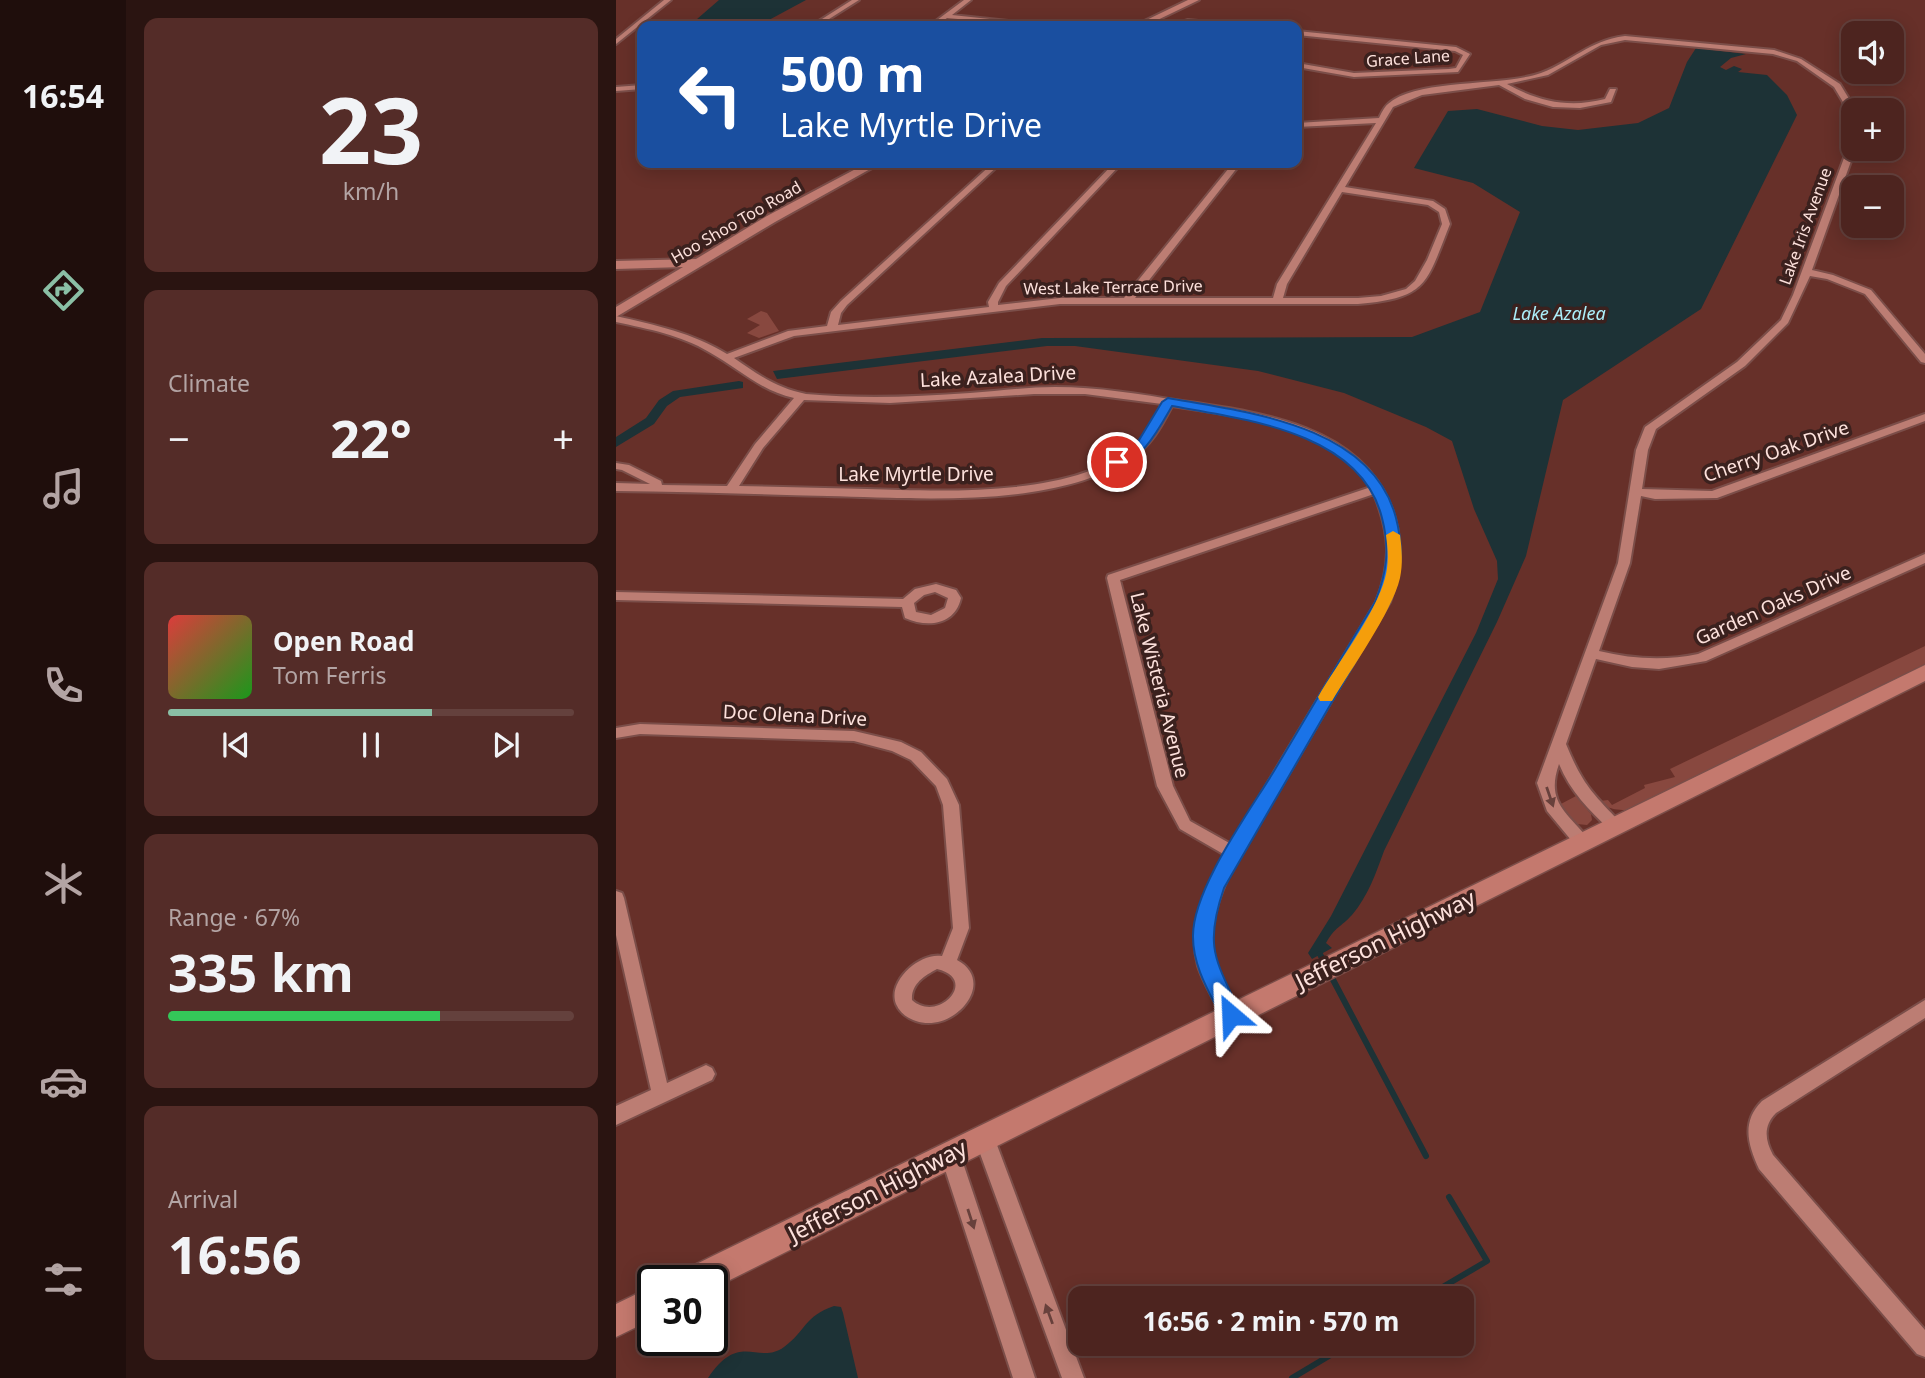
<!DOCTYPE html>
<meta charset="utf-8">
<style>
body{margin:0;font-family:"Noto Sans",sans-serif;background:#542c28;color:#f1f3f6;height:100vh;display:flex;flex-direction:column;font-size:26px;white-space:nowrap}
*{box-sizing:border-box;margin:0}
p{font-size:23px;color:#b3a4a4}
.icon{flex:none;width:38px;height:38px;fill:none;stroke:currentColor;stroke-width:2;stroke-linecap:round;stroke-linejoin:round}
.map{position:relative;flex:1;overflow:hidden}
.drawer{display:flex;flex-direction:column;gap:18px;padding:18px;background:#2a1411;width:490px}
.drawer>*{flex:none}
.banner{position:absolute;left:21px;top:21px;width:665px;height:147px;border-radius:14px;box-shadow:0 4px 18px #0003,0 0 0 2px #64413d;background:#1a4fa0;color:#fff;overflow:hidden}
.buttons{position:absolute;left:1225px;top:21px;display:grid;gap:14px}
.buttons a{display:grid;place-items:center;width:63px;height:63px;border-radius:14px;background:#4d241f;box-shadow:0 4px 18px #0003,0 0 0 2px #64413d;font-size:35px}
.speed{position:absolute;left:21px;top:1265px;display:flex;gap:14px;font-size:35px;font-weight:700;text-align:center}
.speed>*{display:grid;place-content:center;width:91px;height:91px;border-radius:50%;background:#4d241f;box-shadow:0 4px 18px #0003,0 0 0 2px #64413d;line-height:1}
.speed .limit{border:4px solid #111;border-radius:10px;background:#fff;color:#111}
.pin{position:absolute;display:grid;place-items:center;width:60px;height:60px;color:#fff;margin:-30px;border:4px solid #fff;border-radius:50%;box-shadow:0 2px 7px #0007}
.me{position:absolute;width:77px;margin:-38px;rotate:334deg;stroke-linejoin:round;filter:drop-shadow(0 0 5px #0008)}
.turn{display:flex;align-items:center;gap:24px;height:147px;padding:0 28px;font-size:32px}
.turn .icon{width:91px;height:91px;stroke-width:2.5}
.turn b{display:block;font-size:49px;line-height:60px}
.big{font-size:52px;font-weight:700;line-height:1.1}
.drawer .tile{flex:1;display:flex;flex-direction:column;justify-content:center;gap:10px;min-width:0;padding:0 24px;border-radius:14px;background:#542c28}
.drawer .dial{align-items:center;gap:0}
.dial b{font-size:91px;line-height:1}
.song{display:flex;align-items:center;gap:21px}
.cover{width:84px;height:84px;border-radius:10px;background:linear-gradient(135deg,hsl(0 70% 55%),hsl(120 70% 35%))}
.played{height:7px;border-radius:4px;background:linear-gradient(90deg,#8abfa5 65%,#64413d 65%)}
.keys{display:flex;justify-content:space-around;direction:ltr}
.heat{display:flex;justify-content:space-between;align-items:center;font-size:38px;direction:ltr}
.charge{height:10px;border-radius:5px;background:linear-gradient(90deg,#34c759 67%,#64413d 0)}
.trip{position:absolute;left:452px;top:1286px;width:406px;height:70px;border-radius:14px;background:#4d241f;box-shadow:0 4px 18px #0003,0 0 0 2px #64413d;font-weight:700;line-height:70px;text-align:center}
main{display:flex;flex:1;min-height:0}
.tabs{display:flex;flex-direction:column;width:126px;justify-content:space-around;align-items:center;background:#1f0e0c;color:#b3a4a4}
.tabs .icon{width:49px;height:49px}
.tabs .current{color:#8abfa5}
.tabs b{font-size:32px;color:#f1f3f6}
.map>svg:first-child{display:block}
.green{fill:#88483f}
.water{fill:#1d3236}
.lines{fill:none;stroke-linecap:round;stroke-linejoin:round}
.stream{stroke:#1d3236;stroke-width:6}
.canal{fill:#1d3236;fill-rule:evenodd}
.street-casing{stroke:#7b4e49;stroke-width:4}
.secondary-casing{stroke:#7b4e49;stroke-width:4}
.primary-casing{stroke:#7b4e49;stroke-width:3}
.street{fill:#bc7d73;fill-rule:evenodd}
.secondary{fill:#c07b71;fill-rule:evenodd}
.primary{fill:#c4796e;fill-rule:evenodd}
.oneway{fill:#68413c}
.route{fill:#1a73e8;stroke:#114b97;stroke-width:2}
.slow{fill:#f59e0b}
.labels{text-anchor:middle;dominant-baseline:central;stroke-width:7;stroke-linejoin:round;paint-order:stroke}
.far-street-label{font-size:16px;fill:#fde1dc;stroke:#3b211e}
.far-water-label{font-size:18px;font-style:italic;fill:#aceef9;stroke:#3b211e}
.street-label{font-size:19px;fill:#fde1dc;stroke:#3b211e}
.near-street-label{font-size:23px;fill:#fde1dc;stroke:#3b211e}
</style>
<main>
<nav class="tabs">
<b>16:54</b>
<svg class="icon current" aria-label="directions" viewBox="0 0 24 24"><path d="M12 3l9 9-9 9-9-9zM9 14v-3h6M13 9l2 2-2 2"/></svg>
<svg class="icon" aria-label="music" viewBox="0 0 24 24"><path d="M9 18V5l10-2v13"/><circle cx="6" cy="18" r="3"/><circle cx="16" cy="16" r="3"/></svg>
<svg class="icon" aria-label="phone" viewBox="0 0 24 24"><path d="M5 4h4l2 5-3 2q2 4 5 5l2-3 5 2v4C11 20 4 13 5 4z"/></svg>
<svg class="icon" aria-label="climate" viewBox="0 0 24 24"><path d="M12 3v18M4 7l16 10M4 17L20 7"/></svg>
<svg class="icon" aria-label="car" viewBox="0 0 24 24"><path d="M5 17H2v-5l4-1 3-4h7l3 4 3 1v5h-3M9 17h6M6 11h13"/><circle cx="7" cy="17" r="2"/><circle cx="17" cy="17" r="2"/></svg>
<svg class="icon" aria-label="filters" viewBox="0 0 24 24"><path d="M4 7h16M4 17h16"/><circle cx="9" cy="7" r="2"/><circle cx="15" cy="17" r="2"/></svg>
</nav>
<section class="drawer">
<div class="tile dial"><b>23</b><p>km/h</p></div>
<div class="tile"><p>Climate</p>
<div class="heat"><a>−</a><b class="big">22°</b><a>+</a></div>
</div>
<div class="tile">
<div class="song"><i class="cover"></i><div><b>Open Road</b><p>Tom Ferris</p></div></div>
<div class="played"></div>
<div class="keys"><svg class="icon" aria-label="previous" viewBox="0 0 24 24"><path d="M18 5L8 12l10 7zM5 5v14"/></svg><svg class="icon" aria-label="pause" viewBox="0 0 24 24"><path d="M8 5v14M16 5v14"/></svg><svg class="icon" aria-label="next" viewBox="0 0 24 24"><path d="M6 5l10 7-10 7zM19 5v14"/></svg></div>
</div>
<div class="tile"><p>Range · 67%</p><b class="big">335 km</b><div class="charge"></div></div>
<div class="tile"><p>Arrival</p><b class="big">16:56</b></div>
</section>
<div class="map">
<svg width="1309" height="1378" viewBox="0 0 1309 1378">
<rect width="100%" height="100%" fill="#673029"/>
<path class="green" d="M145 311 151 313 163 331 143 338 131 333 144 325 131 319Z
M1309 646V664L1012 810C997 810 986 808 978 795L984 801 992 800 996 805 1029 788 1028 785 1059 777 1054 769Z
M960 796 975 814 976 820 971 825 961 824 943 805Z"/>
<path class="water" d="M103 0H190L142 26H73Z
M1080 48 1130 54 1115 58 1104 67 1110 70 1118 66 1126 69 1122 72 1151 75 1171 95 1181 115 1085 309 947 400 910 556 881 622 768 851C760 873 752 896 736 915 725 927 719 927 710 943L716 948 696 959 692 953 715 916 860 633 882 579 881 561 858 509 836 441 810 427 728 393 642 371 459 346H431L161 379 157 371 426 338 796 337 864 312 904 212 857 183 798 168 832 111 861 109 926 126 962 130 1022 123 1053 108 1071 62Z
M218 1306 225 1307 227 1313 242 1378H92C124 1330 142 1366 168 1347 190 1331 188 1316 218 1306Z"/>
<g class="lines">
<path class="stream" d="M704 954 708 963
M714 974 810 1156
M808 1298 871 1261 833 1197
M676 1378 733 1344"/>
<path class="canal" d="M123 381 127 382V388L64 397 51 406 38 424 0 447V437L30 418 43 400 57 391Z"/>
<defs>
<path id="street" d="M48 0H55L0 44V39Z
M236 0H243L202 26H195Z
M348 0H355L336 15 438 26H417L331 18 321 25H317V23Z
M572 20 614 24 617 26 572 24 553 26Z
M681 31 840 47 854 54 842 72 738 77 681 67V63L738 73 833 69 840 68 847 55 839 51 681 35Z
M1009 36 1158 50 1185 59 1224 84 1235 102 1239 150 1196 270 1217 275 1255 290 1309 354V363L1305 362 1249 294 1211 279 1194 276 1172 323 1129 366 1040 429 1032 450 1026 489 1096 491 1309 414V421L1101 498 1039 499 1025 496 1014 563 983 651C1016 659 1049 661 1082 654L1309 554V563L1090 661 1043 669 1016 667 980 659 950 744C966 783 975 792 1004 822L1007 826 1004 830 999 832 994 830C973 810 954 791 943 764 930 801 949 811 972 838L974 842 972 846 966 848 960 846 931 811 921 783 1002 563 1020 450 1029 427 1121 362 1165 320 1177 295 1231 150 1227 102 1218 87 1181 61 1157 54 1009 40 985 45 932 75 891 84C923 102 954 108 989 99L994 89H1000L995 102 964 108 937 107 909 99 883 85 806 95 777 107 729 187 817 201 829 209 834 224C810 284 812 298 742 304H444L178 336 118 358C141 374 162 389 190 394 245 399 299 397 354 393 383 391 411 387 439 387 482 387 524 394 566 401 641 412 741 424 774 504 788 537 786 569 774 602 738 662 703 722 668 782 642 826 598 884 596 936 594 966 612 989 624 1015L621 1021 615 1023 609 1021C600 1003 588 985 582 966 571 926 590 889 609 855L564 829 541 786 491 578 492 575 755 487C749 480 744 472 738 466 690 422 616 415 556 406 545 427 535 446 514 459 436 509 301 498 212 496 141 494 71 492 0 491V483L34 484 6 470 0 469V463L13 465 45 481 46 485 111 486 139 444 178 398C145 391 122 368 93 352 65 335 32 329 0 322V316C39 325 77 333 111 354L172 331 211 326 215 312 225 301 377 163H385L231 305 225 313 222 325 373 307 372 302 383 283 498 163H506L390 286 382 302V305L444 298H508L617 163H625L519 298H657L661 284 760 123 681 127V123L763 118C765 114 768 107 772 104 801 78 886 87 925 73 957 61 972 41 1009 36ZM726 192 812 205 823 212 826 224 811 260 799 281 790 289 765 296 742 298H667L671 284ZM418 394H469L546 404C539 416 534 431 524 441 465 499 327 491 251 489 208 488 165 487 123 486L147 448 188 400 274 403ZM758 494C774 534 776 562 760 602L615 844 574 821 557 786 504 580Z
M26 85V89L0 91V87Z
M320 584 340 590 345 598C339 625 312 628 289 618L286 607 0 600V592L287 599 299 589ZM319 592 332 598 329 608 315 615 300 612 298 603 308 595Z
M24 724 238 731 285 742 305 752 331 779 343 805 353 928 341 960C382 982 338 1034 300 1021 291 1018 284 1013 280 1004 271 981 304 952 326 956L337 928 327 805 320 786 295 760 276 751 238 741 24 734 0 738V728ZM321 969C364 979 322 1024 296 1000 295 984 308 976 321 969Z
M0 891 6 893 8 898 51 1083 90 1065 96 1068 99 1074 96 1080 0 1125V1106L35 1090 0 935Z
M1309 1000V1018L1160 1113C1147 1126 1149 1140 1157 1155L1309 1330V1357L1301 1354 1143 1169C1132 1145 1125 1122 1146 1101Z
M368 1128 375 1130 378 1137 468 1378H446L358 1137 361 1130Z
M334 1144 341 1147 344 1154 419 1378H397L324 1154 327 1147Z"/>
<path id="secondary" d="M572 0H583L529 26H518Z
M251 163H265L159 222 0 317V307L67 267 0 269V261L80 259 151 216Z"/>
<path id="primary" d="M1309 665V681L96 1289V1281H63L68 1270Z
M37 1286V1319L0 1337V1304Z"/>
</defs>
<use href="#street" class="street-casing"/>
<use href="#secondary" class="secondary-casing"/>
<use href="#primary" class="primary-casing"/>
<use href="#street" class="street"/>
<use href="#secondary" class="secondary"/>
<use href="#primary" class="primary"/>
</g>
<defs><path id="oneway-solid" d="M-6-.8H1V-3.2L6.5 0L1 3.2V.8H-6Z" transform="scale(1.75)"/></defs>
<g class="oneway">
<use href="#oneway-solid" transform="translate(934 797) rotate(71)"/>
<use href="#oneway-solid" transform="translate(355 1219) rotate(72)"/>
<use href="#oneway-solid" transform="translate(433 1314) rotate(-110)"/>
</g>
<path class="route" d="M552 398C631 412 756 425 780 518 788 549 786 572 774 602L608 888C587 949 601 961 625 1015L622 1022 615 1024 608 1022C595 995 577 968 577 937 576 890 633 812 658 771 692 714 725 658 759 602 771 572 774 549 766 518 745 432 628 419 556 406 545 425 523 468 497 464V459L523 440 546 402Z"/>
<path class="slow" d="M777 531 784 535C786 550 787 564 784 578 776 612 735 669 716 701H704L702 697C721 664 760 613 769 578 773 564 772 550 770 535Z"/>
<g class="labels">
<g class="far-street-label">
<text transform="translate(792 58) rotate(-4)">Grace Lane</text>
<text transform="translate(120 222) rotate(-30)">Hoo Shoo Too Road</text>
<text transform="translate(1189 226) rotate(-70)">Lake Iris Avenue</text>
<text transform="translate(497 287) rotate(-1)">West Lake Terrace Drive</text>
</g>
<g class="far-water-label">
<text x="943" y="313">Lake Azalea</text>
</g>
<g class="street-label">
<text transform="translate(382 376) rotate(-3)">Lake Azalea Drive</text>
<text transform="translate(1160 451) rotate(-19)">Cherry Oak Drive</text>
<text x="300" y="474">Lake Myrtle Drive</text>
<text transform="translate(1157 605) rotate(-24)">Garden Oaks Drive</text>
<text transform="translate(544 685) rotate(76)">Lake Wisteria Avenue</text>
<text transform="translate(179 715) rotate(3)">Doc Olena Drive</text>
</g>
<g class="near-street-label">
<text transform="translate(769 939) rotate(-26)">Jefferson Highway</text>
<text transform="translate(261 1190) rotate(-27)">Jefferson Highway</text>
</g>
</g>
</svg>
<div class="buttons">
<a><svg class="icon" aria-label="sound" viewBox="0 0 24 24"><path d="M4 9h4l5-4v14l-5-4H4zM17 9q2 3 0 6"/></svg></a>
<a>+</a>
<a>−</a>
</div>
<div class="speed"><div class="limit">30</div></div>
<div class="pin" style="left:501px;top:462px;background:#d93025"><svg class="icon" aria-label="arrive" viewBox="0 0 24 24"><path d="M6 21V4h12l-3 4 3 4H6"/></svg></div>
<svg class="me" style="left:615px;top:1015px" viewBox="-20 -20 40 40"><path d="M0-17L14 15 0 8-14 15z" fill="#1a73e8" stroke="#fff" stroke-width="4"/></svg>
<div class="trip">16:56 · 2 min · 570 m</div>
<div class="banner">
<div class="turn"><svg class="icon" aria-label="left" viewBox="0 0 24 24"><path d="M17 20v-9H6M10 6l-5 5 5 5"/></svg><div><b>500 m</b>Lake Myrtle Drive</div></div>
</div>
</div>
</main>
